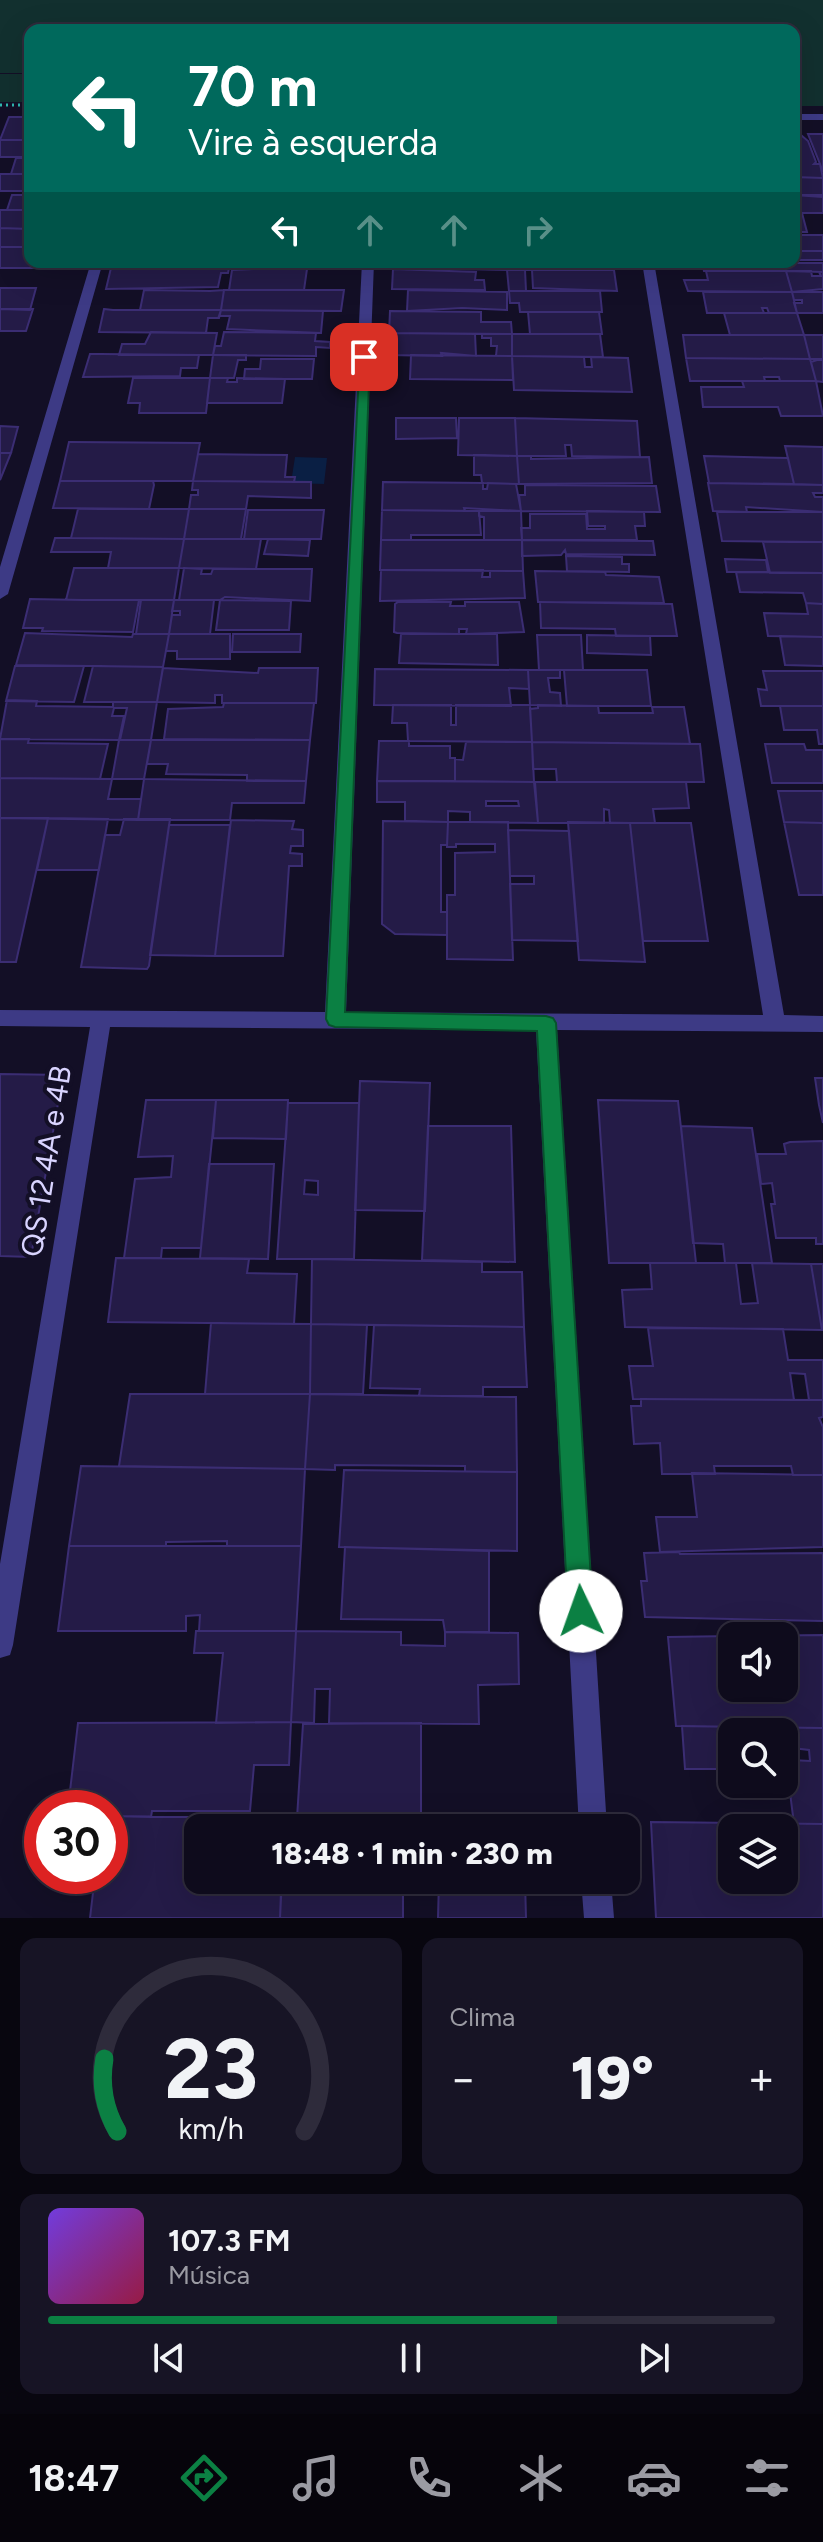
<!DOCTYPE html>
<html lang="pt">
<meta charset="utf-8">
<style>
body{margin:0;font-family:Figtree,sans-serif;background:#171425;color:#f1f3f6;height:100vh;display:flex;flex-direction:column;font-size:30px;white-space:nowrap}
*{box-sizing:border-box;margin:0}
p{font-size:26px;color:#9b9ba3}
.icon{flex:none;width:44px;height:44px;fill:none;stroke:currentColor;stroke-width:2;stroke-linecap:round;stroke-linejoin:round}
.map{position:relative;height:1918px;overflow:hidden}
.details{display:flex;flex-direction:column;gap:20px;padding:20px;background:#08060f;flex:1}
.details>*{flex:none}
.banner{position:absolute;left:24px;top:24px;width:776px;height:244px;border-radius:16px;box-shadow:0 8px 32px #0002,0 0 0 2px #2e2b3b;background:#00695c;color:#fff;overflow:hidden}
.tools{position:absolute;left:718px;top:1622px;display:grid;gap:16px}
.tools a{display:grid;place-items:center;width:80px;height:80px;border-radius:16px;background:#0e0b1c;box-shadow:0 8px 32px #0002,0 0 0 2px #2e2b3b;font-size:40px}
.speed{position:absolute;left:24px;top:1790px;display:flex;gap:16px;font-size:40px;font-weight:700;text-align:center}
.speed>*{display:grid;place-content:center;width:104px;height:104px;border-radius:50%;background:#0e0b1c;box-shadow:0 8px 32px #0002,0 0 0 2px #2e2b3b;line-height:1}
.speed .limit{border:12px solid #d22;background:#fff;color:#111}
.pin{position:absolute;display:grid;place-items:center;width:68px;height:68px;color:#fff;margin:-34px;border-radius:16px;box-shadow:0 4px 12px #0006}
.me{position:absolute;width:88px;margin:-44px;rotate:357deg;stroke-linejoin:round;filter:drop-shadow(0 0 6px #0008)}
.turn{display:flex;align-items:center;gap:28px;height:168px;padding:0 32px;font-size:36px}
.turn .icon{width:104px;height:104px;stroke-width:2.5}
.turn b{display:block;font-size:56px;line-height:68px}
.lanes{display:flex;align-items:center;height:76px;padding:0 32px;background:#0003;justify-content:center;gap:40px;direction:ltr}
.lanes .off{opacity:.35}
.big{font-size:60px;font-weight:800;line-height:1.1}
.details .card{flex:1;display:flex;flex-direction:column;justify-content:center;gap:12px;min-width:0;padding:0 28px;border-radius:16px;background:#171425}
.details .dial{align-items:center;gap:0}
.dial svg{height:208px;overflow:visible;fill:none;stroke:#2e2b3b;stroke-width:7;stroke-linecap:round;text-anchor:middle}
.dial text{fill:#f1f3f6;stroke:none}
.song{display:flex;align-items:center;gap:24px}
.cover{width:96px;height:96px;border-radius:12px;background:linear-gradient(135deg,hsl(260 70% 55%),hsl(340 70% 35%))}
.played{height:8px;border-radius:4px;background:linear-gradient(90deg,#0b8043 70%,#2e2b3b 70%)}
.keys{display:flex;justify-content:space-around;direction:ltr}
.heat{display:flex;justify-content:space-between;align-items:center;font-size:44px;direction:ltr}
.details .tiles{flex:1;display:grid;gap:20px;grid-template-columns:1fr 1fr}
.card:last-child{grid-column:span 2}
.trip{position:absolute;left:184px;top:1814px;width:456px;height:80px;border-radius:16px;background:#0e0b1c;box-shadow:0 8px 32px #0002,0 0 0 2px #2e2b3b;font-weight:800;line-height:80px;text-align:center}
.tabs{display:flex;height:128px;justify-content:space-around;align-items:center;background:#06040b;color:#9b9ba3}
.tabs .icon{width:56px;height:56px}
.tabs .selected{color:#0b8043}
.tabs b{font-size:36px;color:#f1f3f6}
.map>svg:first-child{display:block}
.green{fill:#12302f}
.water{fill:#0a1f44}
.building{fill:#241b47;stroke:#3b2d73;stroke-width:2;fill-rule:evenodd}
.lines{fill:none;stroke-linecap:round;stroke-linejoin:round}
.path{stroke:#2fb8b0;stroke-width:3;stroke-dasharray:2 4;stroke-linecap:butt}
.minor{fill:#3d3a85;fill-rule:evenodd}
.route{fill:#0b8043;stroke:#07532c;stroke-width:2}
.labels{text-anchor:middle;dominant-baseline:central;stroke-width:8;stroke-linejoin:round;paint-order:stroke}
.street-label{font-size:30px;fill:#d9d4ff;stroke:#130f26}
</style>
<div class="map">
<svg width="823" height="1918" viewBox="0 0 823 1918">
<rect width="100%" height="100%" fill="#130f26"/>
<path class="green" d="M0 0H823V106H794V30H30V73H0Z
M0 74H30V102H0Z"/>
<path class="water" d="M295 457 327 458 324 484 291 483Z"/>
<path class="building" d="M9 117H30V140H0Z
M794 129 808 141 816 162 814 164H820L823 178 794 177Z
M808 134H823V172L820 164Z
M0 140H30V157H0Z
M16 158H30V174H11Z
M0 174H30V191H0Z
M794 177 823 178V195H794Z
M12 195H30V210H7Z
M794 195 823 197V213H794Z
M0 210H30V229L0 228Z
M794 213H802L807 232H794Z
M0 228 30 229V247H0Z
M794 235H823V251H794Z
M0 247H30V262H70L69 268H0Z
M794 251H823V260H794Z
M115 262H218L217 268H114Z
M230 262H313L330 263V269L229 268Z
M414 262H507V270L463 269 462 264H459V269H414Z
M507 262H552L553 270H507Z
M702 262H783L786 271H704Z
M783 263H823V272L786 271Z
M111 268H229L228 273H221L218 287 106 289Z
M254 269H307L304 290H229L232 270Z
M393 269 476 272 475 280H484L485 290 392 289Z
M507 270H525L526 291H509Z
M532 270H614L617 291 533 288Z
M706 271H786L792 292 688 291 684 280H708Z
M786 271H811L812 276H821L819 272H823V289L792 292Z
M0 288H36L30 310 0 309Z
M144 290 210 291 224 290 221 310H140Z
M224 290H344L341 311 221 310Z
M408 290 507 292V310L462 308 407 311Z
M509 291H600L602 312H520L519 303H510Z
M703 292H792L797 313H769L767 308H762L764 313H707Z
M792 292H823V313H797L794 303H802V300H794Z
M0 309H33L26 331H0Z
M104 309 113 310H221L219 318H208L206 333 99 332Z
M221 310 323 311 321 333 227 329 230 316H219Z
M390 311 481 312V322H511L512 334 389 333Z
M528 312H599L602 334H530Z
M724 313H797L804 335H730Z
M151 332 217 333 213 355H119L122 344H145Z
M224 332 316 333 315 341 330 342V348L316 347V356L213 355 215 346H221Z
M389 333 475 334 476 356 441 353 442 356 388 355Z
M482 334H512V356H496L497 346H491V338H482Z
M512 334H600L603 357 512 356Z
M683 335H804L810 359 686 358Z
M804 335H823V359H810Z
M90 354H100L199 355 197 368H181L180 376 83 377Z
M213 355H246V360H238L234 378H210Z
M411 355 512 356 513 380 410 379Z
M512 356 584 357 585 367H592L591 357 628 358 632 392 514 390Z
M686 358 810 359 816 381H780L779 377H764L765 381H690Z
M261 359H314L312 379H244L245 369H260Z
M817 360H823V382L816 381 811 362Z
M133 378H210L206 413H139L140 403H128Z
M210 378H228L227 382H237V378L285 379 282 403H207Z
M742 381H816L823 416H781L778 407H703L701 387H744Z
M396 418H456L457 438 396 439Z
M459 418H515L517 456 458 455Z
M515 418 637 421 640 457 572 456 571 445H565L566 456H517Z
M0 426 18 427 11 453H0Z
M69 442H72L200 443 193 481H60Z
M785 446 823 447V485L794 484Z
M0 453H11L0 480Z
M198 454 287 455 285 477H295L294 482 193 481Z
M474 455 517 456 519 484 482 483 481 475H474Z
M517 456H531V459L649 457 652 483 519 484Z
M704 456 788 458 794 484 709 483Z
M60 481H153L154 485 149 509 53 508Z
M193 481 311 482V498L248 496 246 509H189L191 495H198V490H192Z
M383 482 483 483V489H487L488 483 516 484 521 511 464 508 465 511 382 510Z
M708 483 823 485V493H813L815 497H823V512L746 507 747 512 713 511Z
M525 485 656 486 660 512 521 511 519 495H525Z
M78 509H189L184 539 71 538Z
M189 509H246L241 539H184Z
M248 510H324L321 539H244Z
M382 510 479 511 481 535H411V540H381Z
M479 511H521L522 540H484V517L479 516Z
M587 511 644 512 645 526H635L637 540H522L521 528H530V514H586L587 529H605V526H588Z
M717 512H823V542L722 541Z
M55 538H71L184 539 179 568H108L111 552H51Z
M184 539H261L256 569 179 568Z
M268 539 310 540 308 556 264 554Z
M381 540H522L523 571 380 570Z
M522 540 653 541 655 555 566 554 565 550 561 555 522 556Z
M763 542H823V573H770Z
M566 556 622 557V564H629V572L567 571Z
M725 559 766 560 768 572H727Z
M74 568H179L174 600H66Z
M184 568 202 569 201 574H211L213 569H312L310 601 225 597 220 600H179Z
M381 570H483L482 577H490V571H523L525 598 380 601Z
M535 571 605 572 606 575 659 577 664 603 538 602Z
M736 572 823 573V604L806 603 803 593 740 592Z
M30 599 83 600H139L133 632 42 631 43 628H23Z
M141 600H174L169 634H136Z
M174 600H214L210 634H169L172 615H180V611H172Z
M220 600 291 601 289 630H216Z
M398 602H451L450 606H465V602H519L524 632 466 634 467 629H459V634L397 633 394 632 395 604Z
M540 602 672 604 677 636H616L615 629 541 628Z
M806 603 823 604V637L768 636 764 613 808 614Z
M25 633 132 637 133 634H169L163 667 16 665Z
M169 634H230V659H177V651H166Z
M233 634H301L300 652H232Z
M401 634H497L498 665 399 663Z
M537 635H581L583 670H539Z
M587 635 650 636 651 655 587 653Z
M780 636 823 637V666L785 665Z
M15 666H84L74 702 6 701Z
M93 666 163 667 157 702H84Z
M163 668 258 673 259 668H318L316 703H222V695H215V703L157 702Z
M375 669 528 670 529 689 509 688 511 706 374 705Z
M528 670H560V678H548L550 692 560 693 561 706 530 705Z
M564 670H647L651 706H567Z
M763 671H823V706H761L758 689 767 690Z
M7 700 37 701 36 706 113 707V702H157L151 740H120L127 708H114L112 716H124L119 740 0 739Z
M224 703H314L310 740 164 739 168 709 223 707Z
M393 705H451V725H456V705H530L532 742 408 741 407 723H392Z
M538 705 598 706 599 713H653L652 707H684L690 744 532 742 530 709 538 708Z
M780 706H823V744H819L817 730H784Z
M0 739H29L28 743 108 744 100 779 0 778Z
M119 740H151L144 779H112Z
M151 740H310L306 781H247V775L166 774 168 764H147Z
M379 741H409V746H450V758H455V781H377Z
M466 742H532L534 782 455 781V759L463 760Z
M532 742 700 744 704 782H557L556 769H533Z
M765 744H804L806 750H823V783H772Z
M0 778 112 779 108 799H141L138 820 0 818Z
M144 779H145L306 781 304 803H232L230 820H138Z
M377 781 534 782 538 823 470 822V812L448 811V822L405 821V802H377ZM486 801H518L519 806H486Z
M535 782H686L689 808 653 809 655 823H610L609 810 604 809V823H538Z
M778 791H823V823L784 822Z
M0 818H48L16 962H0Z
M48 818 108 819 99 870H37Z
M124 819H170L149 966 147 969 81 967 105 835H120Z
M231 820 294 821 292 829 303 830V846H291L290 853 302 854V866H289L283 956H215Z
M383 821 448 822 447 845H441V912H447V935L395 934 382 924Z
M448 822H508L513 960 447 959V895H455V853L495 852V844H456V847H447Z
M568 822 630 823 645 962 579 960Z
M784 822 823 823V895H799Z
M630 823H691L708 941H643Z
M169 825H230L215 956 150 955Z
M508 830 569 831 578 941 512 940 510 884H534V876H510Z
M0 1074 63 1075 31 1257 0 1256Z
M815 1078H823V1123L819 1105Z
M360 1081 430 1083 425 1211 355 1210Z
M146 1100H216L201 1248H162L161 1258H124L135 1179 171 1177 173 1156 138 1157Z
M216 1100H288L286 1139 213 1138Z
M598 1100 678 1101 696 1263H609Z
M288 1103H359L354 1259H277ZM305 1180 318 1181V1195L304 1194Z
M428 1126H511L515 1262 422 1260Z
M681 1126 752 1128 772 1263H725L723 1244 693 1243Z
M823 1141V1244H816V1238H776L771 1204H775L772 1183 761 1184 757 1154H786L784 1144 790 1142Z
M209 1164H274L268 1259 200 1258Z
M116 1258 249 1259 247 1273 297 1274 294 1324 108 1322Z
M312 1259 482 1262V1272H522L524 1327 311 1324Z
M650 1263H736L741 1304 758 1303 752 1263 811 1264 822 1330 625 1327 622 1290 652 1289Z
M811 1264H823V1330H822Z
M211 1323 311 1324 310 1394H205Z
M311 1324 367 1325 363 1394H310Z
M374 1325 524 1327 527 1387H483V1396H419L420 1389 370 1388Z
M648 1328 783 1329 788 1360H823V1400H809L805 1374 790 1373 794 1400 633 1399 629 1366H653Z
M130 1394H310L305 1469 119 1466Z
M310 1394 516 1397 517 1472H465V1466L335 1465V1470L305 1469Z
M641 1399 823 1400V1417L819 1418 823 1427V1475H793L791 1466H714L715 1474H662L660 1443 634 1444 631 1406H641Z
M81 1466 305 1469 301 1546H227V1541L166 1542V1546H69Z
M344 1470 517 1472V1551L339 1547Z
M692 1473 823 1475V1547L660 1552 656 1517H697Z
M69 1546H301L296 1631H199L200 1615 186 1616V1631H58Z
M345 1547 489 1551V1632H445L443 1620 341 1619Z
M679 1552 680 1554 823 1553V1621L645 1617 641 1581H647L644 1553Z
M196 1631H296L291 1722 216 1723 223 1653H194Z
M296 1631 401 1632V1645L445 1646V1632L518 1633 519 1684 478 1685 479 1724 329 1723 330 1689H315L314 1723 291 1722Z
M823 1635V1728L676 1726 668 1637 732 1636V1688H784V1636H738Z
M291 1722 289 1765H254L250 1811H152L151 1817 110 1816V1808H68L78 1723Z
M421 1723V1820L297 1818 303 1724Z
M682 1726 823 1728V1824H794L787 1769H784V1732H732V1769H685ZM792 1748 809 1750 810 1761 792 1760Z
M110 1816 286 1818 285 1828H198V1880H282L280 1918H90L95 1876H110Z
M296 1818 403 1819V1828H295Z
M651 1822 823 1824V1918H656ZM732 1828H784V1880H732Z
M290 1880H403V1918H280L281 1891H290Z
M439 1880H525L526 1918H438Z"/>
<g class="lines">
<path class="path" d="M0 105H30"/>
<path class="minor" d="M794 114H823V120H794Z
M91 262H103L8 594 0 599V567Z
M362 262H374L346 1012 763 1015 642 262H654L784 1015 823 1016V1032L557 1030 607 1828H579L536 1030 110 1027 13 1645 10 1655 0 1658V1564L90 1027 0 1026V1010L325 1012Z
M581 1880H611L614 1918H584Z"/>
</g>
<path class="route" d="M360 354 370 357 345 1012 546 1016 553 1018 556 1023 593 1611 589 1620 581 1624 572 1620 568 1611 537 1031 335 1027 329 1025 326 1019Z"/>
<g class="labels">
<g class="street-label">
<text transform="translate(46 1161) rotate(-81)">QS 12 4A e 4B</text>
</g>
</g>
</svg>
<div class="tools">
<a><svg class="icon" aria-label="sound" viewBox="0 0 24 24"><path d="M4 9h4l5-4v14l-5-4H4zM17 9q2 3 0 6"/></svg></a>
<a><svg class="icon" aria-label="search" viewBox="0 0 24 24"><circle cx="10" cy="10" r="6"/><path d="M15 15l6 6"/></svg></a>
<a><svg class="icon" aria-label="layers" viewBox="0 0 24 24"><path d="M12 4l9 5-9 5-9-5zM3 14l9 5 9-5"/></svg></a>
</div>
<div class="speed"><div class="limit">30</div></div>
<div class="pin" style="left:364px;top:357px;background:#d93025"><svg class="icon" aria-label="arrive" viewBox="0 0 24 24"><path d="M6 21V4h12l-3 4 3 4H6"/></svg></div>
<svg class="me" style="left:581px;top:1611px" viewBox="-20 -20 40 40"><circle r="19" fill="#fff"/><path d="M0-13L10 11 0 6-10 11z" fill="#0b8043"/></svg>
<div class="trip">18:48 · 1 min · 230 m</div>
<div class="banner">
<div class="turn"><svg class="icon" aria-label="left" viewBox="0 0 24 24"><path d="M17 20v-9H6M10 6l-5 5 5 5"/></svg><div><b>70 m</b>Vire à esquerda</div></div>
<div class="lanes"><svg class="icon" aria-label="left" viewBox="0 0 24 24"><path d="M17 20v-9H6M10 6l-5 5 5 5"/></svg><svg class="icon off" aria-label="ahead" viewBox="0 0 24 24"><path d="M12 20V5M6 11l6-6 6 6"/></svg><svg class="icon off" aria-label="ahead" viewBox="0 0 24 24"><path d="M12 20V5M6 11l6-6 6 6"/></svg><svg class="icon off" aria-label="right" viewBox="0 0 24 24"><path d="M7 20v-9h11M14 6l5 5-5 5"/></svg></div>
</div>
</div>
<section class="details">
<div class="tiles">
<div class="card dial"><svg viewBox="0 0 100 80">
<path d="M14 69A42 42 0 1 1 86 69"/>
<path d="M14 69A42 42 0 0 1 9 41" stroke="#0b8043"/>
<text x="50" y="56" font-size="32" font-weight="700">23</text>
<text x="50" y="72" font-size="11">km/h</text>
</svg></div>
<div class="card"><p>Clima</p>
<div class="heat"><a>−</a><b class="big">19°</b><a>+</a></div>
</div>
<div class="card">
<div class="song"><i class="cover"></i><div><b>107.3 FM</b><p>Música</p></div></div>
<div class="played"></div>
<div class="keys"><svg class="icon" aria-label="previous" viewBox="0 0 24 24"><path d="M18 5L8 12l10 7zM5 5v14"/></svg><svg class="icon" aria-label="pause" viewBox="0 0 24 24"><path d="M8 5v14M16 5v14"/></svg><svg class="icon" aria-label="next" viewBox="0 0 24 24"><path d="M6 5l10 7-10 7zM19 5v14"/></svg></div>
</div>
</div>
</section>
<nav class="tabs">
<b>18:47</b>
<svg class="icon selected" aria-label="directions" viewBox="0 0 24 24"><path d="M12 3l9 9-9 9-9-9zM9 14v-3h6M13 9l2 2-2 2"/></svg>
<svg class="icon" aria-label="music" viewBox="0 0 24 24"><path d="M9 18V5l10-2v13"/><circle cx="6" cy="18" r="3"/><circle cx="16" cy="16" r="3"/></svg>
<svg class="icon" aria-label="phone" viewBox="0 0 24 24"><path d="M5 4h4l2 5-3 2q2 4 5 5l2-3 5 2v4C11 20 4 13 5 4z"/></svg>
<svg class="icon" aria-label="climate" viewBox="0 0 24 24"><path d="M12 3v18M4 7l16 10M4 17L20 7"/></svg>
<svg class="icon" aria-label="car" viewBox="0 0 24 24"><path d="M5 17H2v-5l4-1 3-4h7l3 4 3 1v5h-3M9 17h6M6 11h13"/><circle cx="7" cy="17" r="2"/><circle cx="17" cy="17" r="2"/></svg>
<svg class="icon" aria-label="filters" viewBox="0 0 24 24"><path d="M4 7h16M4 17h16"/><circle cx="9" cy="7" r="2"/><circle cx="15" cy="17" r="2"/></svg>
</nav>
